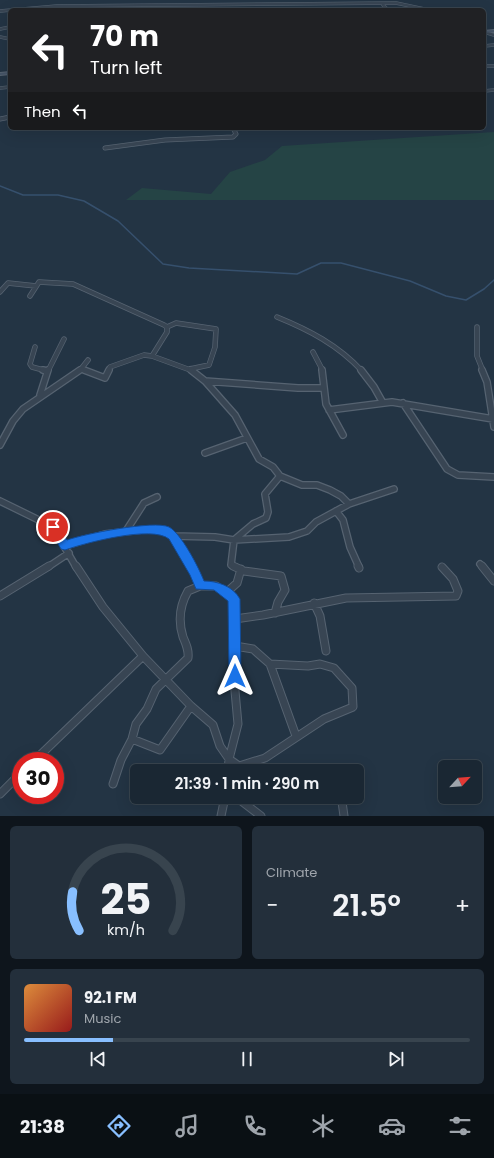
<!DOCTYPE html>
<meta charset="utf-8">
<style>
body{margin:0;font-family:Poppins,sans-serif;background:#232f3b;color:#f1f3f6;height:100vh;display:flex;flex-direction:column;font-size:15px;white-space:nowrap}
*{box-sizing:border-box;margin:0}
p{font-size:13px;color:#9fa5ac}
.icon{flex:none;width:22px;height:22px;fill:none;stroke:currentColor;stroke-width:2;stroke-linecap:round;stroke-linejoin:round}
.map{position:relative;height:816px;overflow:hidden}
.panel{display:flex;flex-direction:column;gap:10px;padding:10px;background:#0e151c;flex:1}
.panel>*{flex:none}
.top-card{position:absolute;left:8px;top:8px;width:478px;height:122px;border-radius:6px;box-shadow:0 4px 16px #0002,0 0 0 1px #38444e;background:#202124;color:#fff;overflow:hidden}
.needle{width:26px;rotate:64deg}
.buttons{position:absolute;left:438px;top:760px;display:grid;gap:8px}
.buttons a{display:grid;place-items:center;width:44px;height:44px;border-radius:6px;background:#1a2733;box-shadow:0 4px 16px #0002,0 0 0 1px #38444e;font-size:20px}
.speed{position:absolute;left:12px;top:752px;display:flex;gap:8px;font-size:20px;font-weight:700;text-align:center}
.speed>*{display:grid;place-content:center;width:52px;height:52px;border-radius:50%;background:#1a2733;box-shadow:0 4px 16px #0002,0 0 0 1px #38444e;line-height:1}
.speed .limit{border:6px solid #d22;background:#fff;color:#111}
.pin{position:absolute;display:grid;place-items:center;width:34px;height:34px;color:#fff;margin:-17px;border:2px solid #fff;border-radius:50%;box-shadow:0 1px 4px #0007}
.me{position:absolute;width:44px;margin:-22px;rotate:0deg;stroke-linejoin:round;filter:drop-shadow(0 0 3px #0008)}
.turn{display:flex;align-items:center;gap:14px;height:84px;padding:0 16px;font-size:18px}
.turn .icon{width:52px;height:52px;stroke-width:2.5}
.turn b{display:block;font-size:28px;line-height:34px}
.then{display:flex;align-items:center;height:38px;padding:0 16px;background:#0003;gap:8px;font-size:15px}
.big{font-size:30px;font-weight:600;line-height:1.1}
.panel .card{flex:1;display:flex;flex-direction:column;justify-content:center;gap:6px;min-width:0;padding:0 14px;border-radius:6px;background:#232f3b}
.panel .dial{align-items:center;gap:0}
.dial svg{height:104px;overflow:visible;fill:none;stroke:#38444e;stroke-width:7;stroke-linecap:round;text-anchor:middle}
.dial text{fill:#f1f3f6;stroke:none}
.song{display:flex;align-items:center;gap:12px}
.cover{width:48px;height:48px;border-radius:6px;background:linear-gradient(135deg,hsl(30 70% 55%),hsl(0 70% 35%))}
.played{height:4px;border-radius:2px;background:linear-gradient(90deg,#88bfff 20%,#38444e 20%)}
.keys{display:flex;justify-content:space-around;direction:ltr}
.heat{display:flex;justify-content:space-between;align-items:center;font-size:22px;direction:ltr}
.panel .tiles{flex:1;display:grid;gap:10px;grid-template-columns:1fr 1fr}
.card:last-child{grid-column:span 2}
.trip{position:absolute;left:130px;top:764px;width:234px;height:40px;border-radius:6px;background:#1a2733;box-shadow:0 4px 16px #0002,0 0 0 1px #38444e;font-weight:600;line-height:40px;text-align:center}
.tab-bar{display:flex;height:64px;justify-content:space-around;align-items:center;background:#0a1014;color:#9fa5ac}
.tab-bar .icon{width:28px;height:28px}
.tab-bar .on{color:#88bfff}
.tab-bar b{font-size:18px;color:#f1f3f6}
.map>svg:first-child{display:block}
.green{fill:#254445}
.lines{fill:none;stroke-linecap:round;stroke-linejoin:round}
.stream{stroke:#36506d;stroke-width:1.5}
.street-far4-casing{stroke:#566371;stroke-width:3.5}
.street-far3-casing{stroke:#566371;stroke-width:5}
.street-far2-casing{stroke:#566371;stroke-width:5.5}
.street-far1-casing{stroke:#566371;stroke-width:8}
.street-casing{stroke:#566371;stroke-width:9}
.secondary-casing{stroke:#566371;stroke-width:2}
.street-far4{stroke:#384553;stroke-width:2.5}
.street-far3{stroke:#384553;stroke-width:3.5}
.street-far2{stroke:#384553;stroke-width:4}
.street-far1{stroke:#384553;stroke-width:5.5}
.street{stroke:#384553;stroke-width:7}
.secondary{fill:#455467;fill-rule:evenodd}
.route{fill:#1a73e8;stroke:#114b97}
</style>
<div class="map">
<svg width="494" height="816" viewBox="0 0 494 816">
<rect width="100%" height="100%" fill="#233444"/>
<path class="green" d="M494 132V200H126L142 188 211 194 230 172 265 160 282 146Z"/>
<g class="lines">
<path class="stream" d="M0 186 23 195H58L84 201 118 221 163 264 189 268 297 274 321 263H341L410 281 446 296 466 300 484 289 494 280"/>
<defs>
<path id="street-far4" d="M383 5 388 10
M0 11 57 6 396 3 429 10
M0 29 10 27
M484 32 494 35
M0 37 10 39
M484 46 494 45
M484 66H494
M0 88 10 87
M484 91 494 90"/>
<path id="street-far3" d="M0 119 10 117
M105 148 165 140 233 137 236 134 233 128"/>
<path id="street-far2" d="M0 292 8 283 36 286
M30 296 39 282 73 284 164 325 167 327V332L152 356 193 371
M277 317C309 330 338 345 362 371
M167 327 176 323 216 329 215 347 209 365 190 369
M477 327V356L483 371
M35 347 30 364 32 367 47 371
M313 352 323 371
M81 369 88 360
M48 371 64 339
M78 371 81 369 86 371
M108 371 110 367 144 355 152 356"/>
<path id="street-far1" d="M43 370 47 371
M84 370 105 378 109 370
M191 370 205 381 235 415 259 459 273 467 280 476 302 485H317L330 490 341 496 349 504
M322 370 326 404 343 435
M361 370 374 387 383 403
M482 370 487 382 494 427
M205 381 298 388H324
M40 395 48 370
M403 403 447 469 458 475 494 477
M329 410 392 402 493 419
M0 445 13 421 23 409 80 370
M205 453 247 438
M0 501 53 527 76 567
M336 511 343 520 350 547 359 567
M126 531 144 503 157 497
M173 536 191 567
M65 546 105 534 141 530H166L173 536 215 537 234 540 289 537 307 531 316 522 349 504 394 489
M480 564 483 567
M48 567 69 553
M236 567 231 565 234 540 253 524 266 518 268 512 265 494 280 476"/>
<path id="street" d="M76 566 103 607 143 656 191 706 213 725 220 746 229 759 228 771
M191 566 200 586H216L234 599 235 691 238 724 229 759 239 766 265 758 324 719 353 707 352 688 334 668 320 664 308 666 270 664
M233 566 244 571 281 576 285 590 278 602 275 613
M358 566 359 568
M482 566 494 581
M227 592 237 583 241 569
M0 596 49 566
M314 603 320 616 326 651
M235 619 263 615 346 598 456 596 458 591 453 579 442 567
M235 646 253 649 270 664 296 736
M132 739 160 750 191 706
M34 761 143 656
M113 784 121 760 132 739 136 724 147 709 156 689 188 658C189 650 186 644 183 637 178 621 180 605 188 591L200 586
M357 791 359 789
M0 794 21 773
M236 797 261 816
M221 816 225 797
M344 816 342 802 349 797"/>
<path id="secondary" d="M494 30V32L484 33V31Z
M10 72V74L0 75V73Z"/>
</defs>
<use href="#street-far4" class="street-far4-casing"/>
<use href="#street-far3" class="street-far3-casing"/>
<use href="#street-far2" class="street-far2-casing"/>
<use href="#street-far1" class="street-far1-casing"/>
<use href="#street" class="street-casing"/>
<use href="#secondary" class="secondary-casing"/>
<use href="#street-far4" class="street-far4"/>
<use href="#street-far3" class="street-far3"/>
<use href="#street-far2" class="street-far2"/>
<use href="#street-far1" class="street-far1"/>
<use href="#street" class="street"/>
<use href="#secondary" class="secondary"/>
</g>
<path class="route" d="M53 523 57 524 67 540C84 534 154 520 169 527 181 533 199 568 204 581 217 581 233 586 240 599L241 676 239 680 235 682 230 680 229 676 228 601 214 590 196 589 190 575 169 539C152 525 85 543 65 550L61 549 48 527Z"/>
</svg>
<div class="buttons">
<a><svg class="needle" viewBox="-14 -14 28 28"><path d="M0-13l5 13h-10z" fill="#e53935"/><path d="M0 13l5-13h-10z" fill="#9fa5ac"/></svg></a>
</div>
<div class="speed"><div class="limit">30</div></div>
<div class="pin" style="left:53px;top:527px;background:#d93025"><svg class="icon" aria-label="arrive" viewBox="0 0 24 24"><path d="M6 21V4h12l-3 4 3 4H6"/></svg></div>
<svg class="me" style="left:235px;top:676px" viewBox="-20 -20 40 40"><path d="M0-17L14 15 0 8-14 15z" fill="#1a73e8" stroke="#fff" stroke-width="4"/></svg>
<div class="trip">21:39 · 1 min · 290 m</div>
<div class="top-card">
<div class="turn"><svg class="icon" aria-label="left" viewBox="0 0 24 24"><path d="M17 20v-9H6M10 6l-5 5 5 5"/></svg><div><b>70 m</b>Turn left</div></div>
<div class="then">Then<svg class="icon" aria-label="left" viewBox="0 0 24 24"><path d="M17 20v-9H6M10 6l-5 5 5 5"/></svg></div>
</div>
</div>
<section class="panel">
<div class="tiles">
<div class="card dial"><svg viewBox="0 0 100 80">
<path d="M14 69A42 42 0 1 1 86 69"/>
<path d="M14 69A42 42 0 0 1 9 39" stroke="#88bfff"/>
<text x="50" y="56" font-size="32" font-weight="700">25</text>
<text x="50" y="72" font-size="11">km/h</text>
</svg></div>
<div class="card"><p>Climate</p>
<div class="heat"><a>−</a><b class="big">21.5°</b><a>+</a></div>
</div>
<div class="card">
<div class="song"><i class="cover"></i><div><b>92.1 FM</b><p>Music</p></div></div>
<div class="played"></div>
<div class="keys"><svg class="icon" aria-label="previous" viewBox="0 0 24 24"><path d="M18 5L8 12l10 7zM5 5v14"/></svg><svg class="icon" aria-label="pause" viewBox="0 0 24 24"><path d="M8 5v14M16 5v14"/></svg><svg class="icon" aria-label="next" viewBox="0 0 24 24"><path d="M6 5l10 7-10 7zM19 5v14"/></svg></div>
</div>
</div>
</section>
<nav class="tab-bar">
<b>21:38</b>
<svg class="icon on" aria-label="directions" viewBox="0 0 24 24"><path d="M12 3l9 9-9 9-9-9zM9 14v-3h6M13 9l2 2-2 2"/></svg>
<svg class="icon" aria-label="music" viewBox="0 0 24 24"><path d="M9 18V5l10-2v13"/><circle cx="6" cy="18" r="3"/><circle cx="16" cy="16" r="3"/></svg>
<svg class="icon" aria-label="phone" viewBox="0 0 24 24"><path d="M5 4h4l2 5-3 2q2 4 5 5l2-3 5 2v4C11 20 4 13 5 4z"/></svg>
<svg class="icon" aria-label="climate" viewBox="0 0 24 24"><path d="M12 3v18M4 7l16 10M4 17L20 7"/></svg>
<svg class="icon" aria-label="car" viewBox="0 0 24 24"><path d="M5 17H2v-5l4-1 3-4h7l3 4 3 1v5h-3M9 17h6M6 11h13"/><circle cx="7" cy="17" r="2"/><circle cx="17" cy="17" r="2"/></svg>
<svg class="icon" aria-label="filters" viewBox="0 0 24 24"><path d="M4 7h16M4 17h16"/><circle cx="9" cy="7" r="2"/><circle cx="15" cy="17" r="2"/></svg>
</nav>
